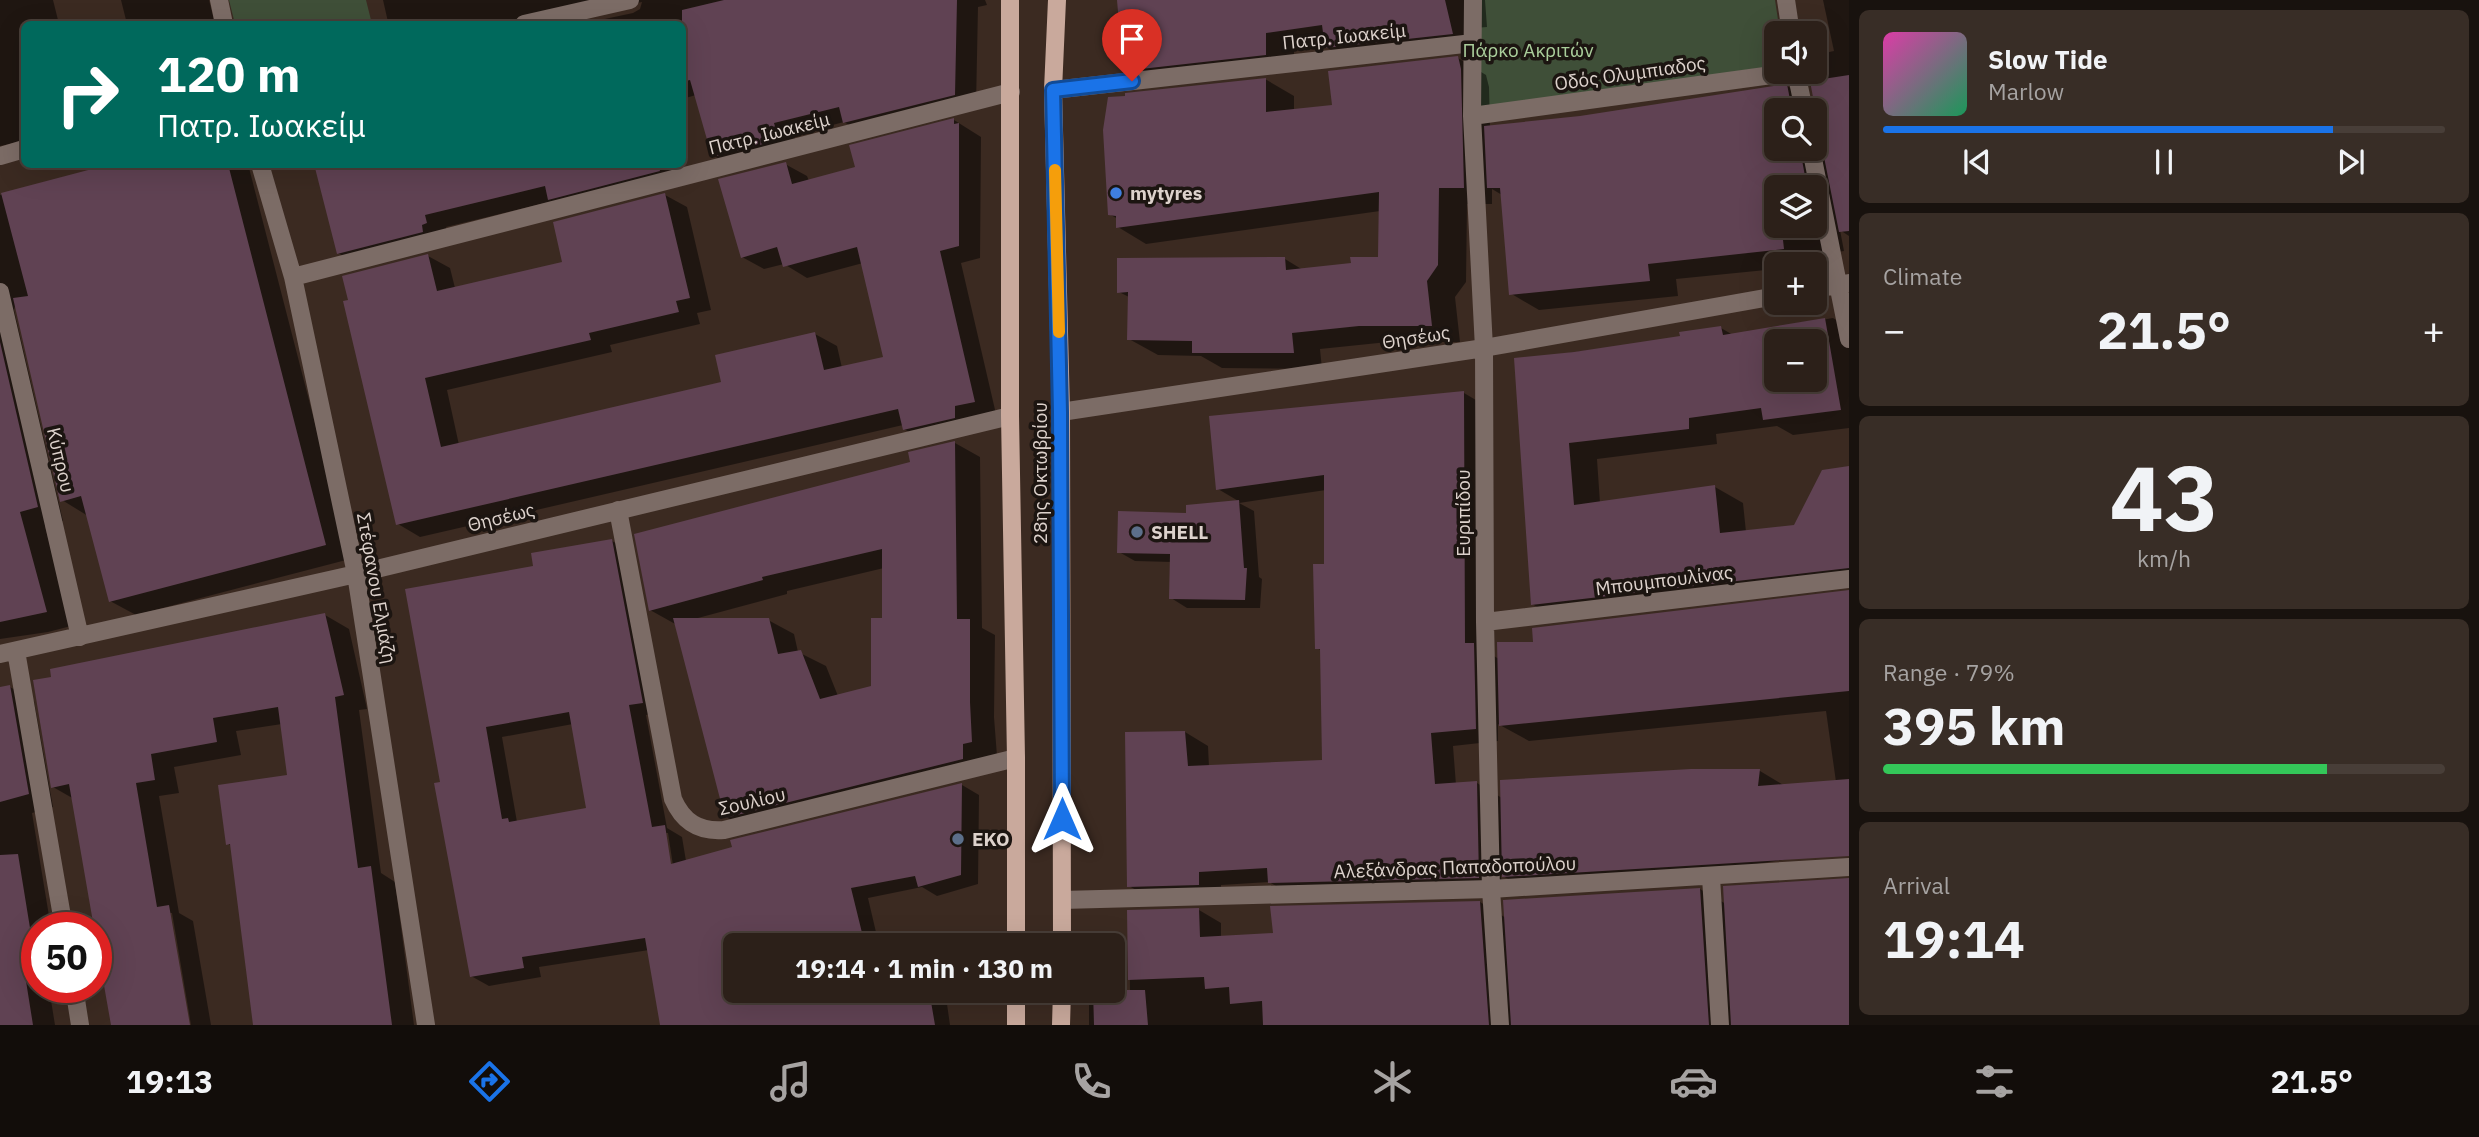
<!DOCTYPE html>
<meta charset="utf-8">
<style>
body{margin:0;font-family:"IBM Plex Sans",sans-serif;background:#382d26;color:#f1f3f6;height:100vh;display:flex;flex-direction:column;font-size:26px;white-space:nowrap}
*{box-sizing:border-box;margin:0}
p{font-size:23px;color:#a6a3a2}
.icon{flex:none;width:38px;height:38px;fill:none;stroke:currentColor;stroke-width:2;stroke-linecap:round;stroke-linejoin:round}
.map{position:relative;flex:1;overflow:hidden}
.panel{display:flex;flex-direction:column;gap:10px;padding:10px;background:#18120e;width:630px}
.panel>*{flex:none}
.top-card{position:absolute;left:21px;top:21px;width:665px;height:147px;border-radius:10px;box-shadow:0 7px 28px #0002,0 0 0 2px #483e38;background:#00695c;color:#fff;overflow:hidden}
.buttons{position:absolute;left:1764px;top:21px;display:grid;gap:14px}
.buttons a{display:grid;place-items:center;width:63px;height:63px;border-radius:10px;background:#2c2019;box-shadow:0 7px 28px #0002,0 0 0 2px #483e38;font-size:35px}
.speed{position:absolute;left:21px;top:912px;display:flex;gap:14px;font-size:35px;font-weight:700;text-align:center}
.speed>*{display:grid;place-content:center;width:91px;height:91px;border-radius:50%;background:#2c2019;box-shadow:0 7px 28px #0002,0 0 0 2px #483e38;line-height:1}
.speed .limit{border:10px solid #d22;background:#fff;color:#111}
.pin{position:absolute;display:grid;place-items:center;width:60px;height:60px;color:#fff;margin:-72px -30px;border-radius:50% 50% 50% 0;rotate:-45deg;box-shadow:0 0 7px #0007}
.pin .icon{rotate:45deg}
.me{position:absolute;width:77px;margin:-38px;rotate:0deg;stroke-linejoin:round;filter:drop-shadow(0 0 5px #0008)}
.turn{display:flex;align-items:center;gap:24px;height:147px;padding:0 21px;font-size:32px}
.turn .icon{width:91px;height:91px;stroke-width:2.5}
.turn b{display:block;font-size:49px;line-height:60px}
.big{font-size:52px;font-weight:800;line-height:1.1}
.panel .widget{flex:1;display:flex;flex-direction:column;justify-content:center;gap:10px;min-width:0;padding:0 24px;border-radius:10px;background:#382d26}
.panel .dial{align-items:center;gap:0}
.dial b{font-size:91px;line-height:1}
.song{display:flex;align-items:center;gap:21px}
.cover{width:84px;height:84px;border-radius:10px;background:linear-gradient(135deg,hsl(320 70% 55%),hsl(150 70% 35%))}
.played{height:7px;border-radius:4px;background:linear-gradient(90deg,#1a73e8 80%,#483e38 80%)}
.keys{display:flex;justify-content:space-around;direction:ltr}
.heat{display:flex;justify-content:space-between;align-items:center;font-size:38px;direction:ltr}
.charge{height:10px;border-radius:5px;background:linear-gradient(90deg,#34c759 79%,#483e38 0)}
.trip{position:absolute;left:723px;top:933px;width:402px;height:70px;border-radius:10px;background:#2c2019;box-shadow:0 7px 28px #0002,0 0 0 2px #483e38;font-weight:800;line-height:70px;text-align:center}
.tab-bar{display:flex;height:112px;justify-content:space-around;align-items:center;background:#120d0a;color:#a6a3a2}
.tab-bar .icon{width:49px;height:49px}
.tab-bar .active{color:#1a73e8}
.tab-bar b{font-size:32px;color:#f1f3f6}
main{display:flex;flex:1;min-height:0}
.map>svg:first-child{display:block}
.green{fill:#3f4f38}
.shadow{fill:#0007;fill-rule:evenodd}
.building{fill:#604253;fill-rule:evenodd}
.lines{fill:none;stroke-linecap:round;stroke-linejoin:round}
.minor{stroke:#7c6c66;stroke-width:18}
.major{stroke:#c9a99c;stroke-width:18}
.route-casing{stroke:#114b97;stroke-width:18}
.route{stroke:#1a73e8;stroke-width:12}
.slow{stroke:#f59e0b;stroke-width:12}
.shop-dot{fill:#3f7fe0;stroke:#1c1511;stroke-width:2.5}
.service-dot{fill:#5c6f8a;stroke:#1c1511;stroke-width:2.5}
.labels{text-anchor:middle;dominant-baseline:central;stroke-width:7;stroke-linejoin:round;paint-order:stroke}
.street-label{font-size:19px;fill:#ddd2cc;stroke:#1c1511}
.park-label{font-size:19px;fill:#aace9b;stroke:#1c1511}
.poi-label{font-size:19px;font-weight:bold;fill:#ddd2cc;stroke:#1c1511;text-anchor:start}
</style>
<main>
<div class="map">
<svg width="1849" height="1025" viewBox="0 0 1849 1025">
<rect width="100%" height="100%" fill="#3b2a21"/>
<path class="green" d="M229 0H366L372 24H235Z
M1478 0H1775L1780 33H1776V66L1478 108Z"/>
<path class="shadow" d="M0 0H53L59 24H24V141L0 146Z
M121 0H209L215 24H127Z
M383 0H985L987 5 978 7 976 106 866 135 844 122 794 135 799 152 735 168 714 156 696 95 682 99V24H581L633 13 640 9 642 2 543 24H392L388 22Z
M1119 0H1485L1487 27 1475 28 1480 49 1355 64 1326 47V44L1294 49V70L1153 86 1125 70Z
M1823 0H1849V236L1840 230 1844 251 1810 256 1811 264H1776V269L1676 279 1678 296 1539 310 1510 293 1502 195 1492 189V204H1467L1466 282 1455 297 1460 342H1388L1320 349 1322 369 1222 368 1201 356 1158 355 1129 339V297L1119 292 1285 259 1303 270 1354 264 1380 259V211L1146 244 1118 227V219L1109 214 1265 79 1294 96V111L1334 107 1458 58 1486 75 1489 87 1490 127 1580 117 1787 86 1816 103 1826 80 1820 54 1834 51ZM1776 110H1815V149H1776ZM1776 187H1815V226H1776Z
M954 120 981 137 980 258 961 263 996 414 926 442 904 429 903 425 420 537 398 524 428 256 450 268 455 288 565 263 665 195 687 207 711 310 697 313 700 324 610 345 612 352 447 390 459 445 724 384 815 334 837 346 842 368 885 358 863 263 807 278 784 264 764 269 742 257 785 164 807 176 809 181 857 169 851 147Z
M118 164H248L350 559 136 615 110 601 88 516 62 500 16 302 14 310 63 521 45 526 71 626 48 632 0 639V195Z
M316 164H676L680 182 570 211 553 201 446 227 448 235 359 265 338 253Z
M1833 318 1849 328V428L1793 435 1777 426 1716 434 1717 444 1597 459 1600 503 1715 487 1743 503 1746 532 1795 527 1849 468V586L1560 620 1532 604 1516 360 1682 338 1721 328 1733 335ZM1776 341H1815V380H1776Z
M1464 393 1486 406 1487 652 1499 659 1535 643 1849 592V849L1733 868 1532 892 1501 875 1502 890 1293 896 1269 882 1221 885V897L1152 899 1129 886 1185 732 1208 746 1209 767 1324 762 1322 651 1317 648 1326 566V490L1239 503 1254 511 1259 577 1262 579 1260 608H1187L1171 598 1172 562 1135 561 1119 552 1188 514 1187 506 1240 502 1218 489ZM1826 711 1836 782 1785 786 1760 771H1691L1502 798 1477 783 1456 785 1453 746 1498 741V724L1529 741Z
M955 443 980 457 982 628 995 635 994 717 997 756 751 832 726 817 677 625 650 610 913 463 910 454ZM884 568V620L873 688 838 696 826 666 798 652 794 634 768 620 698 618 787 594V591Z
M612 541 629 551 660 712 646 715 667 828 682 837 686 861 962 785 979 795 978 884 937 896 922 887 868 898 879 945H735V990H945L950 1025H661L649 950 539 967 541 977 489 986 471 976 442 783 535 568ZM573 724 588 810 517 822 502 737ZM664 833H668L674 872 670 873Z
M325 615 349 629 367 709 359 710 381 873 395 882 414 1025H255L233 847 227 843 289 776 282 724 236 731 241 755 174 767 179 793 159 796 179 913 193 921 211 1025H191L172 913H168L188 1025H112L74 799 53 787Z
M10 687 34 701 53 807 32 813 51 928H37V987H61L62 992 50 994 55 1025H0V689Z
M1849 885V1025H1089V1003L1130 990 1129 911 1199 910 1221 923V938L1275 935 1480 902 1506 918 1700 889 1726 904Z"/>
<path class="building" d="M724 0H957L955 95 843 123 839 107 774 123 779 140 712 157 690 80 682 82V10Z
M1117 0H1445L1453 34 1325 48 1322 25 1266 33V55L1123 71Z
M1458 56 1461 69 1464 188H1439L1438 265 1427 281 1432 326H1359L1292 333 1294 353H1192V341L1127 340 1128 292 1117 293V258L1285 257 1286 270 1351 263 1350 257H1378L1379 192 1116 228V216L1108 215 1103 130 1108 97 1125 96V93L1266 78V112L1332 105 1328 71Z
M1849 75V231L1839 232 1822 147 1815 138V108L1810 81Z
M1787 84 1792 110H1776V149H1800L1807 187H1776V226H1815L1817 235 1783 240 1784 249 1648 264 1650 281 1509 295 1500 188H1487L1484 126 1580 116Z
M954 118V124L959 123V246L940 251 975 402 955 406V418L903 430 898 409 396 525 343 301 348 300 342 276 428 254 437 291 562 262 553 222 665 193 690 298 676 301 679 312 589 333 591 340 425 378 441 447 721 382 715 355 815 332 824 370 883 357 857 247 783 267 777 247 741 258 718 179 786 162 792 184 855 167 849 145Z
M111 164H228L326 545 109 602 81 496 60 502 13 298 28 296 1 193Z
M314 164H658L660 171 548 200 545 186 425 215 427 223 422 225 423 232 337 254Z
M1825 318 1841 410 1763 420 1761 408 1689 418V429L1569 443 1574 505 1715 485 1720 533 1794 525 1822 470 1849 466V568L1531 605 1514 358 1574 352 1680 336 1679 332 1721 326 1723 335ZM1776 341H1815V380H1776Z
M0 342 38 507 20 512 47 612 0 622Z
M1464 391 1465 643H1474L1476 729 1431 733 1435 784 1477 781 1479 878 1268 883 1267 868 1199 872V885L1127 887 1125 732 1185 731 1188 766 1322 760 1320 649H1315L1313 564H1324V475L1216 490 1209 416Z
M955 441 957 619H970V702L972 742 963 744V759L725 818 673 618H769L778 654 801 650 820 699 871 686V618H882V549L762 577 763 580 649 611 634 534 910 462 908 452Z
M1239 500 1244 568H1247L1245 600 1169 599 1170 554 1117 553 1118 511 1186 513V505Z
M612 539 643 703 629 705 652 827 665 825 671 864 732 847 730 840 962 783 961 875 918 887 915 876 851 888 865 945H735V990H929L935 1025H660L645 938 522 957 524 968 470 977 434 783 440 782 405 589 533 566 531 553ZM569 712 586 808 509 822 508 818 502 819 486 727Z
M1849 590V691L1499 726 1497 642H1533L1532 628Z
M325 613 344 695 335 697 358 868 371 866 392 1025H253L230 844 226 845 218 785 287 775 278 707 213 718 217 742 151 754 155 780 136 783 157 907 169 905 190 1025H111L96 940V928H94L69 784 51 788 33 680 51 677 50 669Z
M10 685 29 794 0 802V687Z
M1691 769H1760L1758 786 1849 779V856L1502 877 1500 780Z
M18 854 37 971V979L26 981 33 1025H0V855Z
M1849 878V1025H1731L1723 886Z
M1700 888 1709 1025H1511L1503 900Z
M1480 901 1489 1025H1263L1262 1001 1230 1004 1229 987 1205 989 1204 977 1128 980 1127 910 1199 908 1200 937 1273 933 1270 906Z
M921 939 922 945H884Z
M1093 990H1145L1148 1025H1094Z"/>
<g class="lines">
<path class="minor" d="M219 0 224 24
M1473 0 1472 116 1484 348 1485 622 1491 889 1500 1025
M1786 0 1791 33
M524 24 630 0
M1796 72 1804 110
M1053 90 1473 43
M1472 116 1794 72
M1811 149 1849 339
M0 156 24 149
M260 164 293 277 356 574 426 1025
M293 277 1011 92
M1815 289 1849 283
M0 292 80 637
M1061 412 1484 348 1776 296
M618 510 673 799C683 822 699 832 724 830L1016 758
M1485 622 1849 579
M16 651 64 928
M0 654 356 574 1010 416
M1711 877 1720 1025
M1062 900 1491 889 1849 867
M74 987 80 1025"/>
<path class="major" d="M1010 0V416L1016 758V945
M1057 0 1053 90 1061 412 1062 945
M1016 1025V990
M1061 1025 1062 990"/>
</g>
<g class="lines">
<defs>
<path id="route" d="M1062 819 1060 412 1053 90 1132 81"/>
</defs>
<use href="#route" class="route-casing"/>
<use href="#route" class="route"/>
<path class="slow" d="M1055 170 1059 332"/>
</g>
<circle class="shop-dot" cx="1116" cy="193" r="7"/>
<g class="service-dot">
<circle cx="1137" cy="532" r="7"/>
<circle cx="958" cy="839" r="7"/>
</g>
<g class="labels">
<g class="street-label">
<text transform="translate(1344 36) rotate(-6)">Πατρ. Ιωακείμ</text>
<text transform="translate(1630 73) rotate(-8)">Οδός Ολυμπιαδος</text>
<text transform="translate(769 133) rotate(-14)">Πατρ. Ιωακείμ</text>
<text transform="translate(1416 337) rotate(-9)">Θησέως</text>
<text transform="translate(61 460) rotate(77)">Κύπρου</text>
<text transform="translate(1040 473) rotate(-90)">28ης Οκτωβρίου</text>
<text transform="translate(1463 513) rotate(-90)">Ευριπίδου</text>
<text transform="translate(501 517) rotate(-14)">Θησέως</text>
<text transform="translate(1664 580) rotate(-7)">Μπουμπουλίνας</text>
<text transform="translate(377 588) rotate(80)">Στέφανου Ελμάζη</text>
<text transform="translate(752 801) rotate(-13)">Σουλίου</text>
<text transform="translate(1455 867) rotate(-2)">Αλεξάνδρας Παπαδοπούλου</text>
</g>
<g class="park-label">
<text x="1528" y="50">Πάρκο Ακριτών</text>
</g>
<g class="poi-label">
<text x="1130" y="193">mytyres</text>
<text x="1151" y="532">SHELL</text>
<text x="972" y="839">EKO</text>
</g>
</g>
</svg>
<div class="buttons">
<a><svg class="icon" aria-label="sound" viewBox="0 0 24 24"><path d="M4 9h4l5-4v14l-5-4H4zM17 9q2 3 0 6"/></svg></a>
<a><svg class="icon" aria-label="search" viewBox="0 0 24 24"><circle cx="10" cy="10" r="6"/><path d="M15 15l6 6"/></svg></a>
<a><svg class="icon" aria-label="layers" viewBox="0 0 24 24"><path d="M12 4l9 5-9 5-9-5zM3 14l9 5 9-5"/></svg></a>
<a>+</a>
<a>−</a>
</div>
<div class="speed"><div class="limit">50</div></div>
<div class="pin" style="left:1132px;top:81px;background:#d93025"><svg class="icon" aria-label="arrive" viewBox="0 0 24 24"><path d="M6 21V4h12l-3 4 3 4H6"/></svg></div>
<svg class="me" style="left:1062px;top:819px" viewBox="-20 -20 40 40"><path d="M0-17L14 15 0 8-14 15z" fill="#1a73e8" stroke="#fff" stroke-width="4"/></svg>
<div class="trip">19:14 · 1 min · 130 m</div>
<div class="top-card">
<div class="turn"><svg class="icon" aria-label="right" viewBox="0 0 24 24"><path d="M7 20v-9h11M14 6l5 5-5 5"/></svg><div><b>120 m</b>Πατρ. Ιωακείμ</div></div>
</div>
</div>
<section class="panel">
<div class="widget">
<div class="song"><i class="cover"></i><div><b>Slow Tide</b><p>Marlow</p></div></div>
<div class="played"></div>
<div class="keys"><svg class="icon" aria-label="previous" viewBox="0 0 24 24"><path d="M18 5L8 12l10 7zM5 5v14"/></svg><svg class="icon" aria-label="pause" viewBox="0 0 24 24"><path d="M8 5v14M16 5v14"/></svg><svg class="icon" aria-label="next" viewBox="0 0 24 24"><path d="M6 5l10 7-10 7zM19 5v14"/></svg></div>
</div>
<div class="widget"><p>Climate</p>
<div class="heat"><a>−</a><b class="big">21.5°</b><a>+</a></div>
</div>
<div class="widget dial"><b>43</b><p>km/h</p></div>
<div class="widget"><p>Range · 79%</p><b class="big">395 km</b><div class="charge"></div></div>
<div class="widget"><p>Arrival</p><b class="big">19:14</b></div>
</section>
</main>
<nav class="tab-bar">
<b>19:13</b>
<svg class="icon active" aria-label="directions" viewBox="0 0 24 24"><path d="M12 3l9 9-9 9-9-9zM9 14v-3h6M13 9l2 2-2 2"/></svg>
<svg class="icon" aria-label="music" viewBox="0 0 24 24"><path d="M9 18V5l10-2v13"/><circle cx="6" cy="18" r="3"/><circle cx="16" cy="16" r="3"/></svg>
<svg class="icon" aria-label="phone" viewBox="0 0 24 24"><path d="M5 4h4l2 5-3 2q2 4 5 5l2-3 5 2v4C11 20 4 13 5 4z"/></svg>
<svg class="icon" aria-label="climate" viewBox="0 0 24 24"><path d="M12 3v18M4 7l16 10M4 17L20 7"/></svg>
<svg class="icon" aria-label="car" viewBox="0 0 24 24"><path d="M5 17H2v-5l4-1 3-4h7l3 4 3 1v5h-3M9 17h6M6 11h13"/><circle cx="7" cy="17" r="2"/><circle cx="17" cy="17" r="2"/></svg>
<svg class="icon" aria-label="filters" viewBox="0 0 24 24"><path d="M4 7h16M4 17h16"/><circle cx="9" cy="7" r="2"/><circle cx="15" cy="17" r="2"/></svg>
<b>21.5°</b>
</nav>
